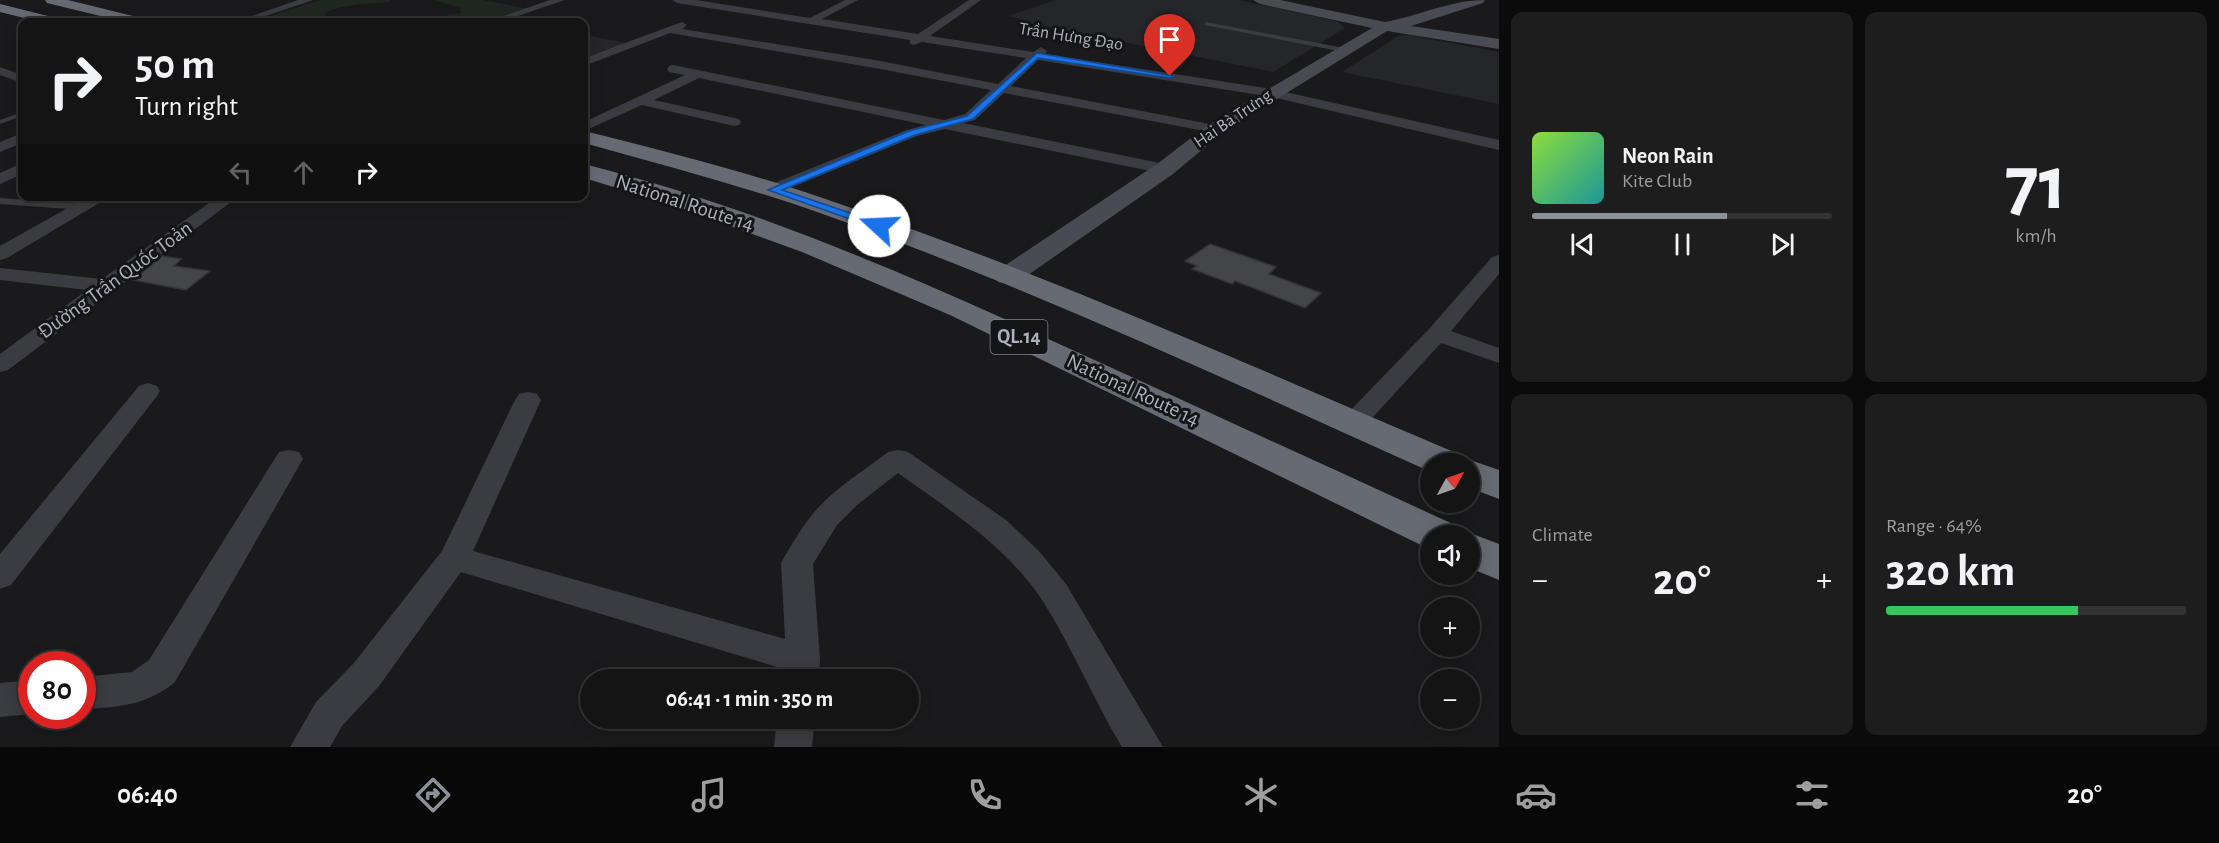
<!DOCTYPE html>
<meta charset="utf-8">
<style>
body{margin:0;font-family:"Alegreya Sans",sans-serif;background:#1d1d1e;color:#f1f3f6;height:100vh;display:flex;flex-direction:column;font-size:22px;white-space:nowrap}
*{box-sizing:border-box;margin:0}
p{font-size:20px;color:#9d9ea0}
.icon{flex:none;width:33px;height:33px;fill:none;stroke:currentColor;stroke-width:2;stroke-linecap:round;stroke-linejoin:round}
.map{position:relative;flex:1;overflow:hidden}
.side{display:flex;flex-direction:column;gap:12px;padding:12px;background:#0b0b0c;width:720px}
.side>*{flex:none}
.banner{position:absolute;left:18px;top:18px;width:570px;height:183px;border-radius:12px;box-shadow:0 3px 15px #0003,0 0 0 2px #333334;background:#141415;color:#f1f3f6;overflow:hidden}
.needle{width:39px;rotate:50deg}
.buttons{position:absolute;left:1420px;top:453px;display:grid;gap:12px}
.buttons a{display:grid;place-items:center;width:60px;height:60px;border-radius:50%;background:#141415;box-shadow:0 3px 15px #0003,0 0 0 2px #333334;font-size:30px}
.speed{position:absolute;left:18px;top:651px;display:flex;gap:12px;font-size:30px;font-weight:700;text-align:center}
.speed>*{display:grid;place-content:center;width:78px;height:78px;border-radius:50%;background:#141415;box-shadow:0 3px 15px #0003,0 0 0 2px #333334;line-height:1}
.speed .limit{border:9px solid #d22;background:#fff;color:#111}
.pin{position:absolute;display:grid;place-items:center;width:51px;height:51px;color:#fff;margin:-62px -26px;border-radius:50% 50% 50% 0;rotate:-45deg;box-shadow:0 0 6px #0007}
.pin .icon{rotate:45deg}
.me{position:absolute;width:66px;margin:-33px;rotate:290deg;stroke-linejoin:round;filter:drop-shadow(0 0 4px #0008)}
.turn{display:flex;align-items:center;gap:21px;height:126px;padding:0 18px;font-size:27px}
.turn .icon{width:78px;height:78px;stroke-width:2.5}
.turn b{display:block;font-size:42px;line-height:51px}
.lanes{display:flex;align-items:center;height:57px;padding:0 18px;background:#0003;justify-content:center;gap:30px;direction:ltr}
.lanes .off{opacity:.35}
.big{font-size:45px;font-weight:700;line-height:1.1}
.side .card{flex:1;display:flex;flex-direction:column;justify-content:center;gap:9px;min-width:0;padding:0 21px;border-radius:12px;background:#1d1d1e}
.side .dial{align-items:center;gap:0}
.dial b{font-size:78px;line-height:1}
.song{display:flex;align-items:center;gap:18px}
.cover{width:72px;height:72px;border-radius:9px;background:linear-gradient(135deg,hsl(90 70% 55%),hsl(180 70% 35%))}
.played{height:6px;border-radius:3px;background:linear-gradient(90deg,#8c9099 65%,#333334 65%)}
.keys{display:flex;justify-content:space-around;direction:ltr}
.heat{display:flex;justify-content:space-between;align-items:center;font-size:33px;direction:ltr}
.charge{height:9px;border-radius:4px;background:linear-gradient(90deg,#34c759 64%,#333334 0)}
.side .tiles{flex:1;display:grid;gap:12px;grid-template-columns:repeat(2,1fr)}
.trip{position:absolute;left:580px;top:669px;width:339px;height:60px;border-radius:30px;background:#141415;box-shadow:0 3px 15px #0003,0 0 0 2px #333334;font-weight:700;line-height:60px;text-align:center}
.tab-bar{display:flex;height:96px;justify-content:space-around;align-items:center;background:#080808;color:#9d9ea0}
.tab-bar .icon{width:42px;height:42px}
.tab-bar .active{color:#8c9099}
.tab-bar b{font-size:27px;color:#f1f3f6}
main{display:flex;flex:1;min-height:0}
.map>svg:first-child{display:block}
.built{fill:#252629}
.green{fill:#1f2820}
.building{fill:#444549;stroke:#333438;stroke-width:1.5}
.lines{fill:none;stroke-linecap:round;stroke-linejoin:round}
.lane{fill:#3a3c41;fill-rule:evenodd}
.street{fill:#3a3c41;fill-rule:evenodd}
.secondary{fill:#484b52;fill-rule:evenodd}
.highway{fill:#666a73;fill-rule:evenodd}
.route{fill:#1a73e8;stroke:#114b97;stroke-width:1.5}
.labels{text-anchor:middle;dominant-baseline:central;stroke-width:6;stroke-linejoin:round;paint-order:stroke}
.far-street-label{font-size:18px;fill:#abb1bc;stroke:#151517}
.shield{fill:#151517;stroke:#7e828a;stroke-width:1.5}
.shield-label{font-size:20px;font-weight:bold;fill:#abb1bc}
.street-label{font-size:21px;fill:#abb1bc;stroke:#151517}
</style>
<main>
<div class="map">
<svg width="1499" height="747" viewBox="0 0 1499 747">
<rect width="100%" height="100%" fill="#1a1a1c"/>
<path class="built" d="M1055 0H1239L1336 21 1345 28 1273 72 1018 21 1021 19 1008 16Z
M584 35 626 43 584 57Z
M1408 35 1499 52V104L1342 72 1398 36Z"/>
<path class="green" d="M321 0H390L389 2C366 4 347 3 324 13L327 14 319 19V22H252Z
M435 0H482L530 9C500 24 476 22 444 22L453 18 447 16 449 14 461 13 460 8Z"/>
<path class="building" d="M1210 244 1276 267 1269 274 1321 293 1305 308 1235 281 1232 284 1192 269 1197 266 1185 261Z
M162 256 181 259 174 266 210 271 186 290 133 280Z"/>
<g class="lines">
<path class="lane" d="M1206 22 1344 48 1347 50 1344 52 1204 25Z
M22 112V116L0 124V120Z
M0 198 83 204 87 207 83 210 0 204Z"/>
<path class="street" d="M298 0H313L248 22H234Z
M550 0H565L500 22H486Z
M672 0H696L810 18 845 0H858L822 19 918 34 969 0H981L930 36 1033 52 1041 47 1047 51 1045 54 1272 89 1499 140V150L1272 97 1038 60 1011 86 1215 125 1222 129 1215 133 1004 93 975 120 963 123 1165 164 1173 169 1165 174 945 129 917 136 773 195 767 194 765 190 767 186 907 130 926 125 699 78 654 100 739 119 741 122 739 125 734 126 642 105 584 131V122L685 75 669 72 667 69 669 66 673 65 944 120 965 114 991 90 875 68 670 33 584 66V58L682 22 687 25 682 29 875 60 998 84 1026 58 922 42 914 45 910 44V40L677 3Z
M0 67 22 75V83L0 75Z
M22 133V143L0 152V142Z
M22 163V174L0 184V173Z
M89 196H111L7 258 0 260V246Z
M219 196H239L8 370 0 372V354L87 290 0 280V268L102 279Z
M1499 255V274L1451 331 1499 348V363L1441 343 1362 429 1353 431 1344 429 1340 423 1344 417 1429 329 1492 257Z
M148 383 157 386 160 391 157 396 11 585 0 589V554L139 386Z
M528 392 537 394 541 400 473 551 785 639 781 563C791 545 804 523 818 508 838 486 865 470 888 452L898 450 908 452 1006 520 1038 550 1066 584 1163 747H1122C1094 701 1073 649 1044 603 1008 547 951 511 898 473L857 505 837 525 813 564 820 659 819 680H783L784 669 461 572 379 686 342 726 330 747H290L316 702 353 664 442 551 515 400 519 394Z
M289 450 299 452 303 459 175 682C148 705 116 708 82 709V677L132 672 149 660 279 452Z
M32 680V714L0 717V683Z
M777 718H815L812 747H774Z"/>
<path class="secondary" d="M1253 0H1280L1385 22C1419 16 1450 0 1485 0L1483 3 1411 26 1499 39V49L1387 31 1222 133 1173 174 1018 282 1008 284 998 282 994 276 998 270 1157 164 1208 125 1372 28 1260 4Z"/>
<path class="highway" d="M45 0H68L145 19 147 22H125L47 3Z
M0 4 60 19 62 22H40L0 12Z
M584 131C669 152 755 174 837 203 1050 275 1255 368 1461 455L1465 461 1470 460 1499 470V499L1470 488V464H1431V472C1229 381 1029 287 820 213 743 186 663 165 584 143Z
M584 164C759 208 925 282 1088 357 1210 413 1333 469 1455 525L1460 536H1431V549L1425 547 950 315 802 252 676 206 584 178Z
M1470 533 1499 544V580L1470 568V536H1461Z"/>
</g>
<path class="route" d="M1037 53 1173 76 1170 78 1038 58 973 119 915 135 782 190 883 224V228H875L768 190 909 131 967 116Z"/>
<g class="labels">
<g class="far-street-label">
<text transform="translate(1071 37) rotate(9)">Trần Hưng Đạo</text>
<text transform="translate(1233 119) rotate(-34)">Hai Bà Trưng</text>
</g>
<rect class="shield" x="990.5" y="320" width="57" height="34" rx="4.5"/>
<g class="shield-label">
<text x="1019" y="337">QL.14</text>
</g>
<g class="street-label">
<text transform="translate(685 203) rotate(18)">National Route 14</text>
<text transform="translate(115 280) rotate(-36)">Đường Trần Quốc Toản</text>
<text transform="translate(1133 390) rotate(25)">National Route 14</text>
</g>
</g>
</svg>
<div class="buttons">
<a><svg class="needle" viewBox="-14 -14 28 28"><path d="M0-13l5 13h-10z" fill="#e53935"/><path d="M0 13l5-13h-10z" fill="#9d9ea0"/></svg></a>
<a><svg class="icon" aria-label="sound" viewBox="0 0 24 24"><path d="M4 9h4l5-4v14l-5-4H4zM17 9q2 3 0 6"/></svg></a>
<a>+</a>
<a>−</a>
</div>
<div class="speed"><div class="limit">80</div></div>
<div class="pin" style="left:1170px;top:76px;background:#d93025"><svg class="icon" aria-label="arrive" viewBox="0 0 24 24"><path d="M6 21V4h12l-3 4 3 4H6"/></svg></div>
<svg class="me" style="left:879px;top:226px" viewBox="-20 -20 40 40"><circle r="19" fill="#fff"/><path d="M0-13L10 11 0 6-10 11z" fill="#1a73e8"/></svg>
<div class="trip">06:41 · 1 min · 350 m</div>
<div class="banner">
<div class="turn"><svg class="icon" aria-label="right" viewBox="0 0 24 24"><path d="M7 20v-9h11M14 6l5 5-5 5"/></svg><div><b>50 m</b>Turn right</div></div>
<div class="lanes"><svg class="icon off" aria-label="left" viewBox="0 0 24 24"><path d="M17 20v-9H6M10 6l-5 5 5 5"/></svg><svg class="icon off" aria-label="ahead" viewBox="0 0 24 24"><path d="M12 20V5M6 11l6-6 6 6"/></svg><svg class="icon" aria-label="right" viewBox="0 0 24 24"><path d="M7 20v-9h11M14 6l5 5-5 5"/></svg></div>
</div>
</div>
<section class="side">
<div class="tiles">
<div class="card">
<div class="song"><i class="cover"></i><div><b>Neon Rain</b><p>Kite Club</p></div></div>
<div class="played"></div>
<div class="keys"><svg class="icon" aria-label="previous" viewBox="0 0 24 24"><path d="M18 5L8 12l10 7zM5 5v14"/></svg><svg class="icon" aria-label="pause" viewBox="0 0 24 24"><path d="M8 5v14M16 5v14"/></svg><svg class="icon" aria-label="next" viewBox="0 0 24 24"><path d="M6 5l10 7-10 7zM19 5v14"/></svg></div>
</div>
<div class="card dial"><b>71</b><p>km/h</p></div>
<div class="card"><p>Climate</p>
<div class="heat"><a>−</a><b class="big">20°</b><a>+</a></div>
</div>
<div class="card"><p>Range · 64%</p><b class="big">320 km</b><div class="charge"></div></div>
</div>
</section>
</main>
<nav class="tab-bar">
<b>06:40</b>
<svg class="icon active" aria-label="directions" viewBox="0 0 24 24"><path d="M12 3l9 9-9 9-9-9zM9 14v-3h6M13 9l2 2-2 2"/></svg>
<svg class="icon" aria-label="music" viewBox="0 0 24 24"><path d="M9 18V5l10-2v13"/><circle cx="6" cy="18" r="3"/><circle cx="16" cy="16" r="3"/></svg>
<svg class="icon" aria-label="phone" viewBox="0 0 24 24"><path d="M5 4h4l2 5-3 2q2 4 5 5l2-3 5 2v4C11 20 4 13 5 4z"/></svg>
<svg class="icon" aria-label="climate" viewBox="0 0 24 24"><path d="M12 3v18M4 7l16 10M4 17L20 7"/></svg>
<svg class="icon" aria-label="car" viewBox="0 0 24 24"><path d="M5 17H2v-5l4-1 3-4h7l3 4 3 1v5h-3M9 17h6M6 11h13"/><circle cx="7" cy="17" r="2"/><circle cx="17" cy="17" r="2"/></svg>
<svg class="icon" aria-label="filters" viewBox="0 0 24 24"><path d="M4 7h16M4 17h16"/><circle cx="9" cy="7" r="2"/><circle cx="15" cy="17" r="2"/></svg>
<b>20°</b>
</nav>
